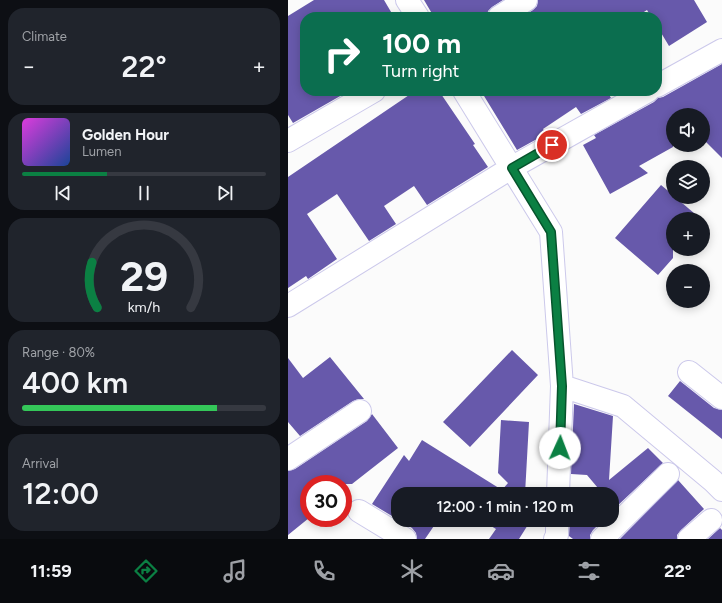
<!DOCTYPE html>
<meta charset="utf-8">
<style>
body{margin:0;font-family:Figtree,sans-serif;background:#20242c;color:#f1f3f6;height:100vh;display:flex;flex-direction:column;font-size:15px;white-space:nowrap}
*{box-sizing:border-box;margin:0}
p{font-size:13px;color:#9ea1a6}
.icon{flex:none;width:22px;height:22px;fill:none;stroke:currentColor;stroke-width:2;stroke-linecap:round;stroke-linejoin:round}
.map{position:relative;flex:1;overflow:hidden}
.panel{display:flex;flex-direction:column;gap:8px;padding:8px;background:#0d0f14;width:288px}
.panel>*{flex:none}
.guide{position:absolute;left:12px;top:12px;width:362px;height:84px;border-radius:16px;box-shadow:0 2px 10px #0003;background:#0b6e4f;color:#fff;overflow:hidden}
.fabs{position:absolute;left:378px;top:108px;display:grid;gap:8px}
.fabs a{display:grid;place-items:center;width:44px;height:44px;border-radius:50%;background:#171b24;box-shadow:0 2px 10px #0003;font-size:20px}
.speed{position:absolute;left:12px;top:475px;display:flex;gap:8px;font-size:20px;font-weight:700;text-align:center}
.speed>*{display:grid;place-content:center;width:52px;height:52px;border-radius:50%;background:#171b24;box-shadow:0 2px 10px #0003;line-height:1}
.speed .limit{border:6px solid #d22;background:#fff;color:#111}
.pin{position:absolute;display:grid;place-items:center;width:34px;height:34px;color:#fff;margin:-17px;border:2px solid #fff;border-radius:50%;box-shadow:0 1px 4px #0007}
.me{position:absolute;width:44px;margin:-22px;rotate:2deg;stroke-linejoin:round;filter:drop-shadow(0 0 3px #0008)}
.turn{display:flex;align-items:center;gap:14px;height:84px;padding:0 16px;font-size:18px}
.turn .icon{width:52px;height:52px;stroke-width:2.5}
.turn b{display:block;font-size:28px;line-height:34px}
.big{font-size:30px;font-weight:600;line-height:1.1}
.panel .card{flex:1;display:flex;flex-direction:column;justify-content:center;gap:6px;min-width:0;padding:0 14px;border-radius:16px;background:#20242c}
.panel .dial{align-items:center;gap:0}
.dial svg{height:104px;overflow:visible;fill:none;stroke:#363941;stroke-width:7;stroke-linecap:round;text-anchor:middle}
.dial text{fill:#f1f3f6;stroke:none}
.song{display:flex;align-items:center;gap:12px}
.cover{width:48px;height:48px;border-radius:6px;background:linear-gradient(135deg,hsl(300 70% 55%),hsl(220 70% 35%))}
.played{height:4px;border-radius:2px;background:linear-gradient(90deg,#0b8043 35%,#363941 35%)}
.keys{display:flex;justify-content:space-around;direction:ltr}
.heat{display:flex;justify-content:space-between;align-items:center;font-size:22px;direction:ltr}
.charge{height:6px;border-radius:3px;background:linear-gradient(90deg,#34c759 80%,#363941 0)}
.trip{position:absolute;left:103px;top:487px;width:228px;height:40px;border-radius:16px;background:#171b24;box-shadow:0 2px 10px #0003;font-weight:600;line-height:40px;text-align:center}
.menu{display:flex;height:64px;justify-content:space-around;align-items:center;background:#090b0e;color:#9ea1a6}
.menu .icon{width:28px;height:28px}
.menu .on{color:#0b8043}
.menu b{font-size:18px;color:#f1f3f6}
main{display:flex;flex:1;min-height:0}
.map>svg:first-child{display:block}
.building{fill:#6759ab}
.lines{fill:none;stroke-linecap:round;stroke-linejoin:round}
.minor-casing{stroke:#ccc9eb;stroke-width:24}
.minor{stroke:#fff;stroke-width:22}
.route-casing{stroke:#07532c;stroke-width:10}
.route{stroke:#0b8043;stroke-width:7}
</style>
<main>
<section class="panel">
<div class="card"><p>Climate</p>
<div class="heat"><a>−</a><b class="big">22°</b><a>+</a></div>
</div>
<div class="card">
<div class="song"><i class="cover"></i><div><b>Golden Hour</b><p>Lumen</p></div></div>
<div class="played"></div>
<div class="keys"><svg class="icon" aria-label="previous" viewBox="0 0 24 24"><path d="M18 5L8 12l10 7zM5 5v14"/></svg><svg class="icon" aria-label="pause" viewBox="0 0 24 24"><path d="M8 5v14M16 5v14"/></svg><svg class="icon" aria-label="next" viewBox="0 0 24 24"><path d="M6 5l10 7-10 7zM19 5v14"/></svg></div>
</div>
<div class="card dial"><svg viewBox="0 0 100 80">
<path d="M14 69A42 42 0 1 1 86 69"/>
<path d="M14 69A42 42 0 0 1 10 34" stroke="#0b8043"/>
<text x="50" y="56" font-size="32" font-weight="700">29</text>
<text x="50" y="72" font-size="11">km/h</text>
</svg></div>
<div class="card"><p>Range · 80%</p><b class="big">400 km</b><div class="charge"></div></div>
<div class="card"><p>Arrival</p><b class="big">12:00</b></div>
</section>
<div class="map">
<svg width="434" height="539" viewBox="0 0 434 539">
<rect width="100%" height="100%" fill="#fbfbfb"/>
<path class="building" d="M26 0H96L106 17H17V91H61L5 123 0 115V16Z
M136 0H215L204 7 200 11 199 17H146Z
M250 0H406L419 22 381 46 369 26V17H363L359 10 348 17H234L245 10 249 6Z
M434 64V158L417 141 415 142V115H385V147L351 166 360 173 322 194 295 145 308 138 306 135 366 102 370 98 375 97Z
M127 91H151L187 144 185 145 200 167 139 205 126 186 96 206 108 224 81 241 49 194 19 214 49 259 20 279 18 276 0 288V177Z
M193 91H319L323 98 293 114 288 107 255 129 258 134 229 150Z
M373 185 385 195V197H387L413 219H385V258L370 275 327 238Z
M224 350 250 375 182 447 155 422Z
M42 357 76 399H71L65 401 12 436 0 422V358L15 378Z
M392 381 426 408 434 410V439L380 396Z
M286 404 325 416 321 480 360 448 375 463 327 508 324 504V494H315L299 475 283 474Z
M84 414 110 448 64 484H21V518L0 535V471L7 469 79 421Z
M213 420 241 422 237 494H110V520H150L137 539H129L128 533 124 528 84 504 116 455 121 461 134 440 214 490 220 483 210 473Z
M390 480 416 509 393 530 389 535V539H332Z
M193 520H243L231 539H201L208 529Z
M282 520H315L305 530 302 535V539H285L281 536Z
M432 528 434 530V539H420Z"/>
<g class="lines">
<defs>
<path id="minor" d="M119 0 130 17
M211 17 238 0
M369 86 434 50
M176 91 263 232 274 386 270 494
M0 141 86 91
M0 306 223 168 360 91
M401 372 434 398
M274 386 335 406 425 481 434 490
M0 459 72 411
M71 511 117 539
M267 539 269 535V520
M314 539 380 474
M401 539 423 520"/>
</defs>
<use href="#minor" class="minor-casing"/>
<use href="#minor" class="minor"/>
</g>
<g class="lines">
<defs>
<path id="route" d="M264 145 224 168 263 232 274 386 272 448"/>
</defs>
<use href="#route" class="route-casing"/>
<use href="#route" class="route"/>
</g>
</svg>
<div class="fabs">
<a><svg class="icon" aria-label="sound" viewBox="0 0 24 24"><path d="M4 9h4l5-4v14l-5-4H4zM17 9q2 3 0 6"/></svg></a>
<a><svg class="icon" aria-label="layers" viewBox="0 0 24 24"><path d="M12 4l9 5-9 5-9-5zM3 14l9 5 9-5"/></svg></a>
<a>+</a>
<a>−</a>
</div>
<div class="speed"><div class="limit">30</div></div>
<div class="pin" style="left:264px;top:145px;background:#d93025"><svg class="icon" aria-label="arrive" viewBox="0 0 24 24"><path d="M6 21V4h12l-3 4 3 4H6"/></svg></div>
<svg class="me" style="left:272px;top:448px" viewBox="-20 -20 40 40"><circle r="19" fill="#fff"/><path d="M0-13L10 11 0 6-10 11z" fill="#0b8043"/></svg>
<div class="trip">12:00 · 1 min · 120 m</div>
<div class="guide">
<div class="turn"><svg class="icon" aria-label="right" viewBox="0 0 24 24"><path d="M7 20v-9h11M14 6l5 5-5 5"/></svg><div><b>100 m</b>Turn right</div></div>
</div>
</div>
</main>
<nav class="menu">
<b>11:59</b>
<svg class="icon on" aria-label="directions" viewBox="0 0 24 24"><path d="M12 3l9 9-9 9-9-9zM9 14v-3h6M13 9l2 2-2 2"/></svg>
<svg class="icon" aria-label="music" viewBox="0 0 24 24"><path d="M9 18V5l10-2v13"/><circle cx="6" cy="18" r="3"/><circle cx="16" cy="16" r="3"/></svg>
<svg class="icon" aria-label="phone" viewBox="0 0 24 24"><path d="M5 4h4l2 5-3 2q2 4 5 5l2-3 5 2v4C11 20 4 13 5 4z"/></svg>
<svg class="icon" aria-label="climate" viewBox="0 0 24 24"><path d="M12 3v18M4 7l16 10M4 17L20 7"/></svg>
<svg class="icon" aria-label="car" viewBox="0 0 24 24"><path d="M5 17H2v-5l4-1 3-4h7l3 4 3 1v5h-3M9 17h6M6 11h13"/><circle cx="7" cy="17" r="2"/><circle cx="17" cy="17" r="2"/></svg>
<svg class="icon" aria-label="filters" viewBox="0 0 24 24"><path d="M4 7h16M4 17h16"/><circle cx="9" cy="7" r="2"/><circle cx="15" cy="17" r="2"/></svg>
<b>22°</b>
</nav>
